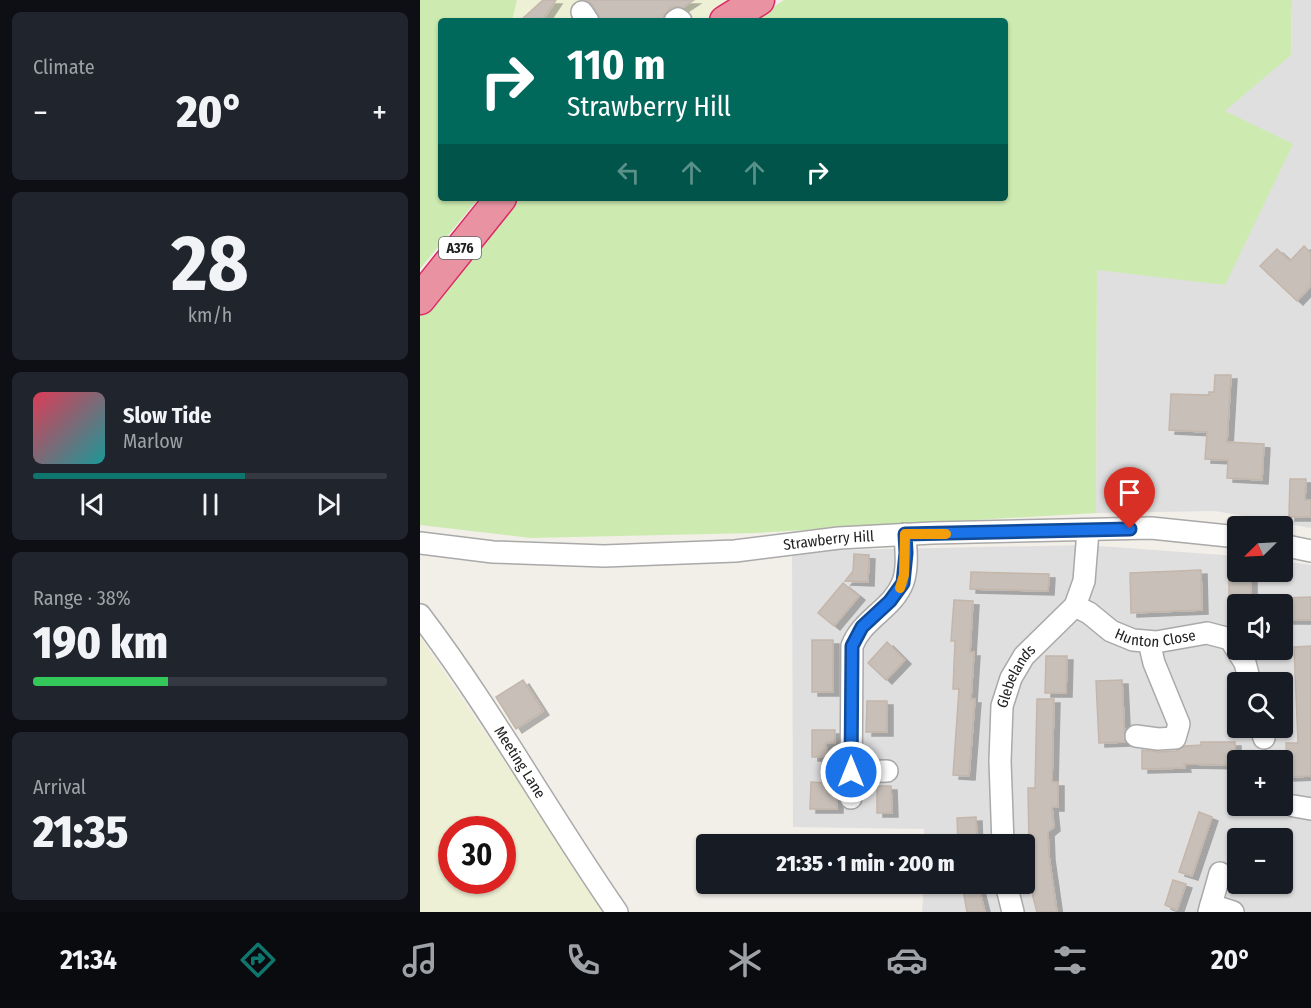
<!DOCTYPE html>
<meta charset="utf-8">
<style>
body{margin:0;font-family:"Fira Sans Condensed",sans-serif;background:#20242c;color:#f1f3f6;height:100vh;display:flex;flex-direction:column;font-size:22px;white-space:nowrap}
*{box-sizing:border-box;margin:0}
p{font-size:20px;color:#9ea1a6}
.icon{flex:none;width:33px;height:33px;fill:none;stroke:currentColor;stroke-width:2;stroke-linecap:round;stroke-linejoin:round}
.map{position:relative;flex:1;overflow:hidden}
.side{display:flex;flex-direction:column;gap:12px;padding:12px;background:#0d0f14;width:420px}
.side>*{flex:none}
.hud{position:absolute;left:18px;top:18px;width:570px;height:183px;border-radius:6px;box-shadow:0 2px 4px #0004;background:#00695c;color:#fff;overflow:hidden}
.needle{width:39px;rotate:246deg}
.fabs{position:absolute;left:807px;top:516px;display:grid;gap:12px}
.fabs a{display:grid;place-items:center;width:66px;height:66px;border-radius:6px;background:#171b24;box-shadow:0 2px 4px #0004;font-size:30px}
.speed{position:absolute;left:18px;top:816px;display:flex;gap:12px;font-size:30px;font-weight:700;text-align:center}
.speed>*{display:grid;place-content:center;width:78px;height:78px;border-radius:50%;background:#171b24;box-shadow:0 2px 4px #0004;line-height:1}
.speed .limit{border:9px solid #d22;background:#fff;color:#111}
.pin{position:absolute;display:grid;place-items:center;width:51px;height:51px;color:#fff;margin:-62px -26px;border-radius:50% 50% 50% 0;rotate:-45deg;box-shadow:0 0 6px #0007}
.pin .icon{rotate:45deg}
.me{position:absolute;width:66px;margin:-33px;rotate:0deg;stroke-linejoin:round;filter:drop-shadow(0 0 4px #0008)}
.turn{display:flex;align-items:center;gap:21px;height:126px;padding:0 30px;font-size:27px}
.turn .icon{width:78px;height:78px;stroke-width:2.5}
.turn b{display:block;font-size:42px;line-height:51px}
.lanes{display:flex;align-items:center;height:57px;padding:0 30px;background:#0003;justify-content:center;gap:30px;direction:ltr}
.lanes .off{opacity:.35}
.big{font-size:45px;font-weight:800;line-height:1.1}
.side .widget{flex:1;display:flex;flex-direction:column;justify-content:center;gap:9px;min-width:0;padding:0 21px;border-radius:9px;background:#20242c}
.side .dial{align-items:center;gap:0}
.dial b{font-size:78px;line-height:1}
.song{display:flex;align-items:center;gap:18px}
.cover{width:72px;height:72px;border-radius:9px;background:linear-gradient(135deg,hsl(350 70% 55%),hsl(180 70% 35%))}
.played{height:6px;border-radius:3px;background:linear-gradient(90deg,#0f766e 60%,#363941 60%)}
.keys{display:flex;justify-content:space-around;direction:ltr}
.heat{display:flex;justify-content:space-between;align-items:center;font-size:33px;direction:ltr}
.charge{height:9px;border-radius:4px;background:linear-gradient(90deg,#34c759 38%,#363941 0)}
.trip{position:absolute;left:276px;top:834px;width:339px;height:60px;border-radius:6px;background:#171b24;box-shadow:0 2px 4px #0004;font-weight:800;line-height:60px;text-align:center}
.tabs{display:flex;height:96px;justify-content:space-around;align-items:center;background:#090b0e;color:#9ea1a6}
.tabs .icon{width:42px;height:42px}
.tabs .on{color:#0f766e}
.tabs b{font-size:27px;color:#f1f3f6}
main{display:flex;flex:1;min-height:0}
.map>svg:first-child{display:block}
.residential{fill:#e0dfdf;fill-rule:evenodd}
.farmland{fill:#eef0d5;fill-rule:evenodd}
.grass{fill:#cdebb0}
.building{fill:#c7bfb8;stroke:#c4b6ab;stroke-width:1.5;filter:url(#shadow)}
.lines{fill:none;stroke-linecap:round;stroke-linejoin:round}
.minor-casing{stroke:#a9a9a9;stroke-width:24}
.highway-casing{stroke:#dc2a67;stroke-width:33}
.minor{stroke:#fff;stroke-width:21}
.highway{stroke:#e892a2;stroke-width:30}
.route-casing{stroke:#114b97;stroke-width:15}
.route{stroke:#1a73e8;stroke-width:10}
.slow{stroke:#f59e0b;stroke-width:10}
.labels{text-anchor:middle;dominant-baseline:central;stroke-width:4.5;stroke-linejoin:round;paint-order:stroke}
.shield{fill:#fff;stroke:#646464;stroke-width:1.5}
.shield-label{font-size:14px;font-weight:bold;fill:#222}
.street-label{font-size:15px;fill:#222;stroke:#fff}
</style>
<main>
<section class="side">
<div class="widget"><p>Climate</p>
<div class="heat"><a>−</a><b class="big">20°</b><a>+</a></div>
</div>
<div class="widget dial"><b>28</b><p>km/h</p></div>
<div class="widget">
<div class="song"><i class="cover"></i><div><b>Slow Tide</b><p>Marlow</p></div></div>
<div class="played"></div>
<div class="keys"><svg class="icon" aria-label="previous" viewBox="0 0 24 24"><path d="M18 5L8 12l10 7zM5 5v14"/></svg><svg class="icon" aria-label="pause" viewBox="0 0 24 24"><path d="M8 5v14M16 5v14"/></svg><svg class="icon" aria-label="next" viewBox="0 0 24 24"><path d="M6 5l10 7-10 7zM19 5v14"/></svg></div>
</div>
<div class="widget"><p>Range · 38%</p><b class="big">190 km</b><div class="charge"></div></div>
<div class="widget"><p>Arrival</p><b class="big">21:35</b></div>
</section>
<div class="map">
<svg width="891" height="912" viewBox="0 0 891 912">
<defs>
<filter id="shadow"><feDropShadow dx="6" dy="4" stdDeviation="0" flood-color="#0004"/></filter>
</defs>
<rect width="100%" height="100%" fill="#f2efe9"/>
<path class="residential" d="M872 0H891V528L795 511 676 513 677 270 757 107 871 55Z
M665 545 817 556 818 572H862L863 561 891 565V912H502L504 884H604V844H504V829L373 827 372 551ZM818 604H862V650H818ZM818 682H862V728H818ZM818 760H862V806H818ZM818 838H862V884H818Z"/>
<path class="farmland" d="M97 0H315L281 21H92Z
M0 637 141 845 187 912H0ZM32 830H82V880H32Z"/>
<path class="grass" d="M0 0H97L92 21H21V198H59L0 269Z
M364 0H872L871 55 805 111 873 144 805 285 677 270 676 513 334 533 111 538 0 525V316L99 198H585V21H331Z"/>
<path class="building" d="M123 0H136L122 21H100Z
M165 0H274L262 8 257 6 251 8 244 15 242 21H181L173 5Z
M884 246 891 253V286L877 301 840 266 857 249 870 261Z
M795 375H811L807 442 844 444 842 480 807 478 808 460 785 459 787 432 749 430 751 394 789 395V392H794Z
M870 479H886L885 500H891V517H869Z
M700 483H724V501H701Z
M434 554 449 555 448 582 425 581 433 571Z
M781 570 782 610 711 613 710 573Z
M551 572 629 574 628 591 550 589Z
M809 572H831V604H809Z
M423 583 439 596 414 626 398 613Z
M891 597V620H865L864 598Z
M534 600 553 601 550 652H554L551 699H555L549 776 533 775 539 689H533L535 641H531Z
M392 640H413V692H392Z
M467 642 485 660 466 680 448 663Z
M891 646V776L868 777 866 743H878L874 647Z
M626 656H647L646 693H625Z
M103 680 123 711 96 729 76 697Z
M702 680 705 742 679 743 676 681Z
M617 699H634L632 782H638V807H632L634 827 628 832 629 856 637 912H617L613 897 609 848 608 788H615Z
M447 701H467V732H446Z
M392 730H415V743H406L407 757H392Z
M781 742H815V765L764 764 765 768 722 769V750L739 752 756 751 765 746 781 745Z
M391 782 409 783 408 795H417V809H390Z
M457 786H471L472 813H457Z
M779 812 792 817 772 876 759 872Z
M556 817 557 844H538L537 818Z
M753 880 766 884 757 910 745 905Z
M542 884H558L565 912H547Z"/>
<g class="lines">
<defs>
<g id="minor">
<path d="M162 12 168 21"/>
<path d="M255 21 258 19 261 21"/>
<path id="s1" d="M0 543 73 552 184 556 315 551 419 538 512 533 731 528 818 537"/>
<path d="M862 545 891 551"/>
<path id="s2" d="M655 606 669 613 691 631 713 640 736 642 787 633 810 639 825 663 830 682"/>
<path id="s3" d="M0 615C72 710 129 814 197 912"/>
<path d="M841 728 844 738"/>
<path d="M716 736 738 739 755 738 759 724 734 663 729 642"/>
<path d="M431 772 467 771"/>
<path d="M431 798 432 646C442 619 473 609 483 582 488 568 486 550 485 534"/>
<path d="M874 806 891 809"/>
<path id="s4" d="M583 844 580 761 582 706 591 678 604 656 655 606 664 581 668 531"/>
<path d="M586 884 593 912"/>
<path d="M791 905 813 912"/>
<path d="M789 912 800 873"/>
</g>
<path id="highway" d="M305 21 339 0
M0 299 81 198"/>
</defs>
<use href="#minor" class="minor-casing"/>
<use href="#highway" class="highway-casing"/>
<use href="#minor" class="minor"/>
<use href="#highway" class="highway"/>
</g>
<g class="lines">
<defs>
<path id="route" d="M431 772 432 646 442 627 470 601 483 583 486 553 485 534 710 529"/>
</defs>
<use href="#route" class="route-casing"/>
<use href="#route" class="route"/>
<path class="slow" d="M480 588 484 575 485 534H526"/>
</g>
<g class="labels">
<rect class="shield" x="19" y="237" width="42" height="22" rx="4.5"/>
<g class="shield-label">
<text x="40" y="248">A376</text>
</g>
<g class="street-label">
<text stroke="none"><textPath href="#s1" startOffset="410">Strawberry Hill</textPath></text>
<text stroke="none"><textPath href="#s2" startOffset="90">Hunton Close</textPath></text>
<text stroke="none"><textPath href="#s4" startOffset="171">Glebelands</textPath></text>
<text stroke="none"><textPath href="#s3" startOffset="178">Meeting Lane</textPath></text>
</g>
</g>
</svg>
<div class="fabs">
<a><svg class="needle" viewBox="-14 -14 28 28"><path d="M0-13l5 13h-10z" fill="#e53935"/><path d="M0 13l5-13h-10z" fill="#9ea1a6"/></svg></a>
<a><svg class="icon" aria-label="sound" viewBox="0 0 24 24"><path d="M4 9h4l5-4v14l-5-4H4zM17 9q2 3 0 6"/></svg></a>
<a><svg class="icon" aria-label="search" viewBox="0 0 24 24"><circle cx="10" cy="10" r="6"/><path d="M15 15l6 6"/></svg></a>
<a>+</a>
<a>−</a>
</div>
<div class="speed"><div class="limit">30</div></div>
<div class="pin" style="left:710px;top:529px;background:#d93025"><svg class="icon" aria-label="arrive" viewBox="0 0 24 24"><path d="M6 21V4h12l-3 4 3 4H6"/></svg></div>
<svg class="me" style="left:431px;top:772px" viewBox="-20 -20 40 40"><circle r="17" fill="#1a73e8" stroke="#fff" stroke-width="3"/><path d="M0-11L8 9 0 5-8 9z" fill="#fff"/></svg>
<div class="trip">21:35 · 1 min · 200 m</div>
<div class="hud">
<div class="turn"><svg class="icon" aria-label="right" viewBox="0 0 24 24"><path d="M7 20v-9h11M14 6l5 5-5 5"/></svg><div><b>110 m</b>Strawberry Hill</div></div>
<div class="lanes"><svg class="icon off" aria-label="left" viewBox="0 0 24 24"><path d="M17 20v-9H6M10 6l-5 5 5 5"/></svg><svg class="icon off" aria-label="ahead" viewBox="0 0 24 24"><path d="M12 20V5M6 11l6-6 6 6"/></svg><svg class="icon off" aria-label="ahead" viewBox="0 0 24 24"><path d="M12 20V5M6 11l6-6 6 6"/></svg><svg class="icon" aria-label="right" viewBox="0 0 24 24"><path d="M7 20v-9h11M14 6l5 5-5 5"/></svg></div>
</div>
</div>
</main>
<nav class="tabs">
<b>21:34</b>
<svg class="icon on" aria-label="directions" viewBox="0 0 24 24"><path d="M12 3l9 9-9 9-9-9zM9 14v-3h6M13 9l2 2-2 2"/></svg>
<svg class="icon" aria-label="music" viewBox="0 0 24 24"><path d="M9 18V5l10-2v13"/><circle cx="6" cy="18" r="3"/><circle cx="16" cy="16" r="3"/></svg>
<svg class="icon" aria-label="phone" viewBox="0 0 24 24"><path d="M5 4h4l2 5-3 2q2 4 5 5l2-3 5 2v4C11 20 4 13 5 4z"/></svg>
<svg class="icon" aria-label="climate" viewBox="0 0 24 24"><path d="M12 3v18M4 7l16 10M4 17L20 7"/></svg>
<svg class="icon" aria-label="car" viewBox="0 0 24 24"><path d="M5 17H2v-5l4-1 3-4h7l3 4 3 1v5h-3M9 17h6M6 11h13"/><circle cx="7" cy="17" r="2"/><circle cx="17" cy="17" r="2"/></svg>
<svg class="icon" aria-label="filters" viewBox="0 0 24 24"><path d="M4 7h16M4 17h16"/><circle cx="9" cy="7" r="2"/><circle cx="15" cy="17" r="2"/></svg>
<b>20°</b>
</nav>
